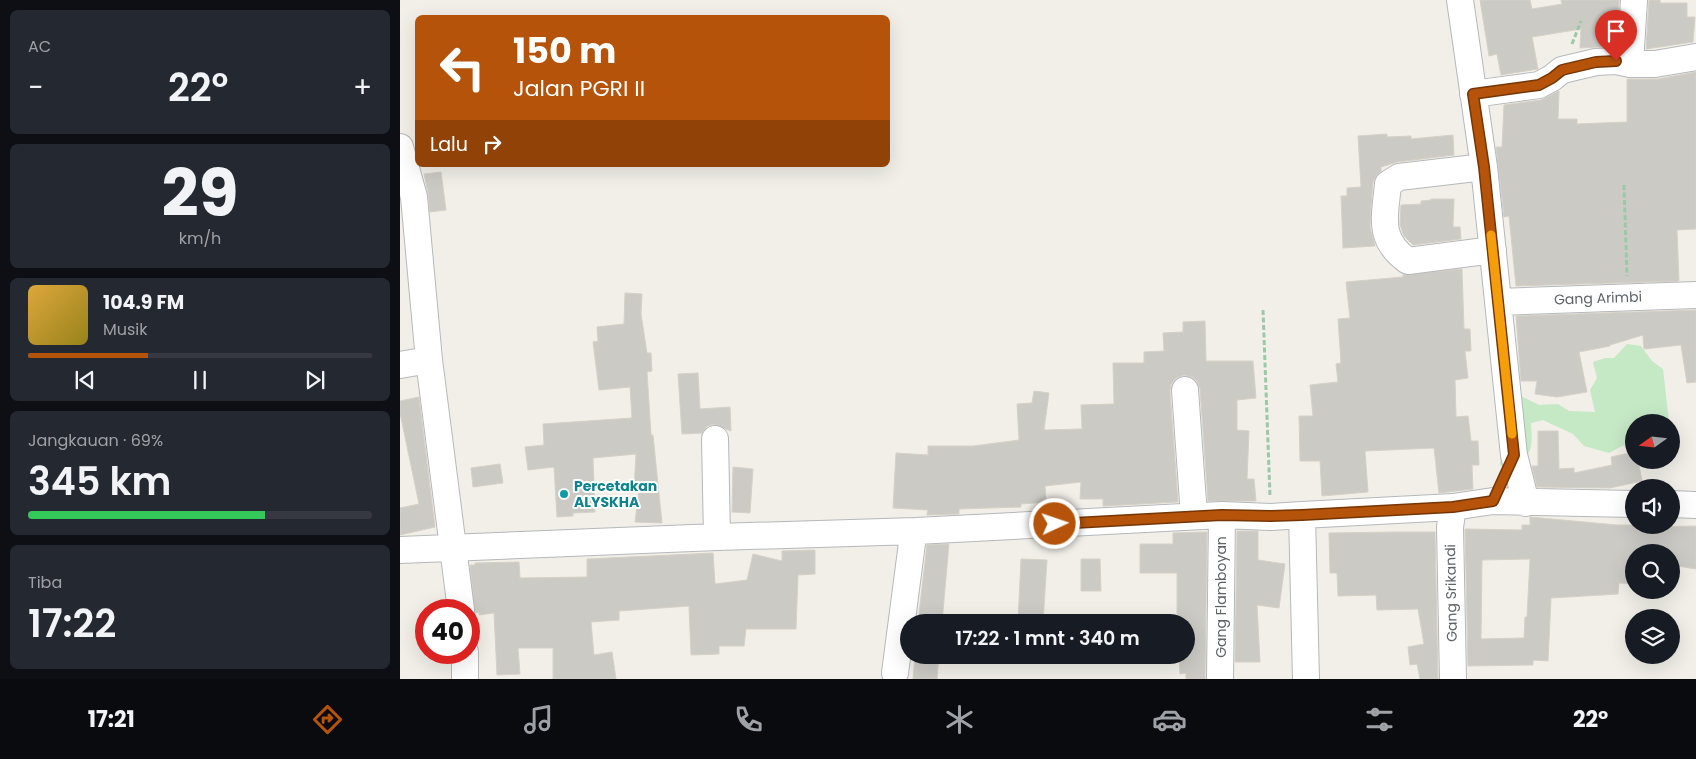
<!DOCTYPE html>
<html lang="id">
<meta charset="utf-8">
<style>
body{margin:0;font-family:Poppins,sans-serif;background:#242831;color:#f1f3f6;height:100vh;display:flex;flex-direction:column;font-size:19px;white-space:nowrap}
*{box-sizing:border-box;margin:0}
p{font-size:16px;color:#9ea1a6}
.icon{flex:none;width:28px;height:28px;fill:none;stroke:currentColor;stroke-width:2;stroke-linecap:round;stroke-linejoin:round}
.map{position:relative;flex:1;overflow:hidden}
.side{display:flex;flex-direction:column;gap:10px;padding:10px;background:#0d0f14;width:400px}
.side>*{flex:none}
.top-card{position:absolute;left:15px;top:15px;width:475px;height:152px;border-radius:8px;box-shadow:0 5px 20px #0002;background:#b45309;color:#fff;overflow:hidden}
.needle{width:32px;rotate:255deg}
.fabs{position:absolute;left:1225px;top:414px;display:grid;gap:10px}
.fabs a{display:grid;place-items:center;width:55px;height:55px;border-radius:50%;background:#171b24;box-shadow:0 5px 20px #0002;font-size:25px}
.speed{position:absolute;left:15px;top:599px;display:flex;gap:10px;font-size:25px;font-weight:700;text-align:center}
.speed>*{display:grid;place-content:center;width:65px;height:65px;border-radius:50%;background:#171b24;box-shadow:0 5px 20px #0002;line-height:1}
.speed .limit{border:8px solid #d22;background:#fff;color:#111}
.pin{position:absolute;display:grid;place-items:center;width:42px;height:42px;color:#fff;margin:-51px -21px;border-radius:50% 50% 50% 0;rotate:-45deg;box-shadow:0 0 5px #0007}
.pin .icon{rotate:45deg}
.me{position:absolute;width:55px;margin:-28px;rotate:87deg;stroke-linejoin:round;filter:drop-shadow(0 0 4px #0008)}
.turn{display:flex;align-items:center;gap:18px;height:105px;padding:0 15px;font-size:22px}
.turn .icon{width:65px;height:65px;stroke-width:2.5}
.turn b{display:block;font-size:35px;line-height:42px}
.then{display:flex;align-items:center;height:48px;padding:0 15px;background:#0003;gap:10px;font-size:19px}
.big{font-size:38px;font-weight:600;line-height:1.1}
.side .widget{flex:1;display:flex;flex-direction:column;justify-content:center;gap:8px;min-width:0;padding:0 18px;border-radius:8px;background:#242831}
.side .dial{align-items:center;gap:0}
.dial b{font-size:65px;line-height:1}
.song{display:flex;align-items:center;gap:15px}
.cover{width:60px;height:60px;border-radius:8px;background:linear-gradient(135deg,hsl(40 70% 55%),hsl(50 70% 35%))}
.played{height:5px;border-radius:2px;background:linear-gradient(90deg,#b45309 35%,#363941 35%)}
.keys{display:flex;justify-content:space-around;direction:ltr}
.heat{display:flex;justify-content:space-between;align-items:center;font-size:28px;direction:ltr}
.charge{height:8px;border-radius:4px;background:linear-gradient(90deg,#34c759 69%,#363941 0)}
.trip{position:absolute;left:500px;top:614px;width:295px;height:50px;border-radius:25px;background:#171b24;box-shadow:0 5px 20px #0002;font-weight:600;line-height:50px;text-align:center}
.menu{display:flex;height:80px;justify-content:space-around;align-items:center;background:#090b0e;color:#9ea1a6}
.menu .icon{width:35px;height:35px}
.menu .on{color:#b45309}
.menu b{font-size:22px;color:#f1f3f6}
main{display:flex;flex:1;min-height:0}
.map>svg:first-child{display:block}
.green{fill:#c5e8c5}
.building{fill:#cccac5;stroke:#d6d1c6;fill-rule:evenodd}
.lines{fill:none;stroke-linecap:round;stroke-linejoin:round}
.minor-casing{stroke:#b5b8bc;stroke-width:28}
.path{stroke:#9cc7a9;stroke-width:3;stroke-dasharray:5 2.5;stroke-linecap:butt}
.minor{stroke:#fff;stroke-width:26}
.route-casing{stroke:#753606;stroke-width:12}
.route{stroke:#b45309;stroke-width:9}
.slow{stroke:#f59e0b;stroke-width:9}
.culture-dot{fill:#0f9aa8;stroke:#fff;stroke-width:2}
.labels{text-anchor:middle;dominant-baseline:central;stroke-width:4;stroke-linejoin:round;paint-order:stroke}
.street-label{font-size:14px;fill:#5f6368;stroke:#fff}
.culture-label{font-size:14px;font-weight:bold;fill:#0d838f;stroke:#fff;text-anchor:start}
</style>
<main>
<section class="side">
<div class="widget"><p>AC</p>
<div class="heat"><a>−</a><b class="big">22°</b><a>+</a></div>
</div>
<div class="widget dial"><b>29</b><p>km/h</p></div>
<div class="widget">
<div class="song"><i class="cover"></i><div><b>104.9 FM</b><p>Musik</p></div></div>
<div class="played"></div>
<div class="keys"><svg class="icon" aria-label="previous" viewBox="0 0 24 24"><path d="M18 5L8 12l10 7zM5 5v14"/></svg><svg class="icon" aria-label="pause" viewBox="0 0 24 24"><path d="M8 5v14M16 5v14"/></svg><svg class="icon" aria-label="next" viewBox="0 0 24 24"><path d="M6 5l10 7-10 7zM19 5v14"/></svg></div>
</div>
<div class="widget"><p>Jangkauan · 69%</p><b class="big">345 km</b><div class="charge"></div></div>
<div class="widget"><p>Tiba</p><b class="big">17:22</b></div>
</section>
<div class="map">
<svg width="1296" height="679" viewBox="0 0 1296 679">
<rect width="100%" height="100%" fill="#f1efe8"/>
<path class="green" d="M1227 344 1241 346 1252 361 1263 369 1269 422H1234V444L1222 446 1209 453 1184 446 1173 434 1143 420 1131 423C1133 452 1132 462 1100 466L1102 414 1113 392 1139 405 1158 404 1169 411 1195 412 1190 390 1197 378 1193 362 1205 358H1214Z"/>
<path class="building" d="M1080 0H1130L1132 9 1162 4 1161 0H1219L1216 46 1180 48 1181 29 1132 37 1138 69 1101 75 1097 54 1089 56Z
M1249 0H1260V3H1287V17H1295L1293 42 1246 49Z
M1296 72V229L1277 230 1279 281 1116 286 1109 216 1104 217 1096 147H1102L1104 105 1141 100 1159 91 1158 119H1177V124L1227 122V79H1258Z
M987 134V137L1011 136V139L1053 135 1054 155 997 162 981 167V171L976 176 973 182 971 206 970 227 975 246 943 248 941 196H947V188L961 187 958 136Z
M41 172 46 210 30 212 28 193 24 174Z
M1031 199H1054L1053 227H1060L1061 239 1013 245 1004 236 1000 225 1001 205 1021 204V201L1031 200Z
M1062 269 1064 329H1070L1071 351H1065L1068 378 1055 380 1056 417 1068 416 1071 441H1078L1079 465H1072L1073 489 1039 493 1034 448 965 451 968 492 922 496 920 461H900L899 416H913L910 385 938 382 936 364 941 363 938 319 950 318 946 282 1003 277V275Z
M225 293 242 294 241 314 247 353H251L252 371 247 372 251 435H253L262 523 235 522 239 490H234L236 454 193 458 195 512 173 513V516L157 517 154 467 128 470 125 447 144 445 143 424 232 418 230 387 199 390 193 342 198 341 197 327 224 324Z
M1296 310V382L1287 383 1281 345 1244 349 1243 335 1210 345V346L1179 352 1187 392 1157 397 1135 394 1137 381H1121L1116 316Z
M805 321 806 361H853L856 398 837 400V430L849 431 847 479H854L856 501H808L800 389 797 381 792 377 784 375 776 378 771 384 770 391 778 502 703 506V499H680L681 482 645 486 646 502 621 504V507L559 509V514L527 515 528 510 493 508 496 453 528 455V446H573L619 440 617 404 632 403 634 391 649 393 644 430 682 429 681 405 714 404 713 363H744V352L764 351 763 333 783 332V322Z
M298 373 300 409 330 407 331 431 314 424 307 426 302 433 282 434 278 374Z
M19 397 35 527 0 535V508L19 504 0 413V401Z
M1138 431H1158L1159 469 1174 468V473L1212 465 1211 457 1234 452V460H1238L1242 481 1210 488 1137 487 1132 466H1138Z
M100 464 103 483 73 487 71 468Z
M333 467 353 469 350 513 332 512Z
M1130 517 1217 525H1239V527L1296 526V569L1271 565V552H1234V584L1219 583 1218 594 1151 598 1148 661 1133 660V665L1068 666 1065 529 1122 530V525H1130ZM1130 559 1127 617H1125L1124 638 1081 639 1082 560Z
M837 531H858V560L885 564 879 608 857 605 860 662H835Z
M807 532 805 679H786V673L780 674 779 655H786V622H777V573H740V544H773V533Z
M995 532H1035L1038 679H1020L1017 664 1010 665 1008 647 1024 644 1018 609 977 610 976 595 938 596 937 573H930L929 533Z
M549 544 542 622H518L527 545Z
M415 550V574L398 575 396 629H346L344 646H319V654L291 655 289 606 219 611V620L191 622 194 655 212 652 216 679H153V648H118L120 674 97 675 94 613 79 615V612L75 613 70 565H75V563L119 562 120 578 187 577V559L313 553 315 584 347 580 353 554 382 561V551Z
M621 559 647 560 643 622H618Z
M681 559H700L701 591H681Z
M515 655H539L537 679H513Z"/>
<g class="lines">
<defs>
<path id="minor" d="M1060 0 1084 167 1114 455 1126 503
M1230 64 1234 0
M1073 94 1139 85 1152 78 1162 70 1196 62 1216 61 1230 64H1255L1296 57
M0 147 14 197 29 360 61 610
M1084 167 999 177 988 184C985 217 977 239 1008 261L1093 250
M1099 302 1296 295
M0 365 29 360
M785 390 794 516
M315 439 317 537
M1271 504 1296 505
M1053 507 1050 527 1053 679
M902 515 906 679
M0 550 317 537 516 531 822 515 871 517 902 515 1053 507 1093 501 1234 504
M495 673 512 543 516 531
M65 679V652
M820 679 822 515"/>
</defs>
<use href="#minor" class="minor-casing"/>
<path class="path" d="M1172 44 1181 21
M1224 185 1227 276
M863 310 870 496"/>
<use href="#minor" class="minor"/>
</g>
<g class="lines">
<defs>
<path id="route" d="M655 524 822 515 871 516 902 515 1053 507 1093 501 1114 455 1084 167 1073 94 1139 85 1152 78 1162 70 1196 62 1216 61"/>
</defs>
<use href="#route" class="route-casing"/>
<use href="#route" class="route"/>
<path class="slow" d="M1091 235 1112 434"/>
</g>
<circle class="culture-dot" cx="164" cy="494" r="5"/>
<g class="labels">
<g class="street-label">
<text transform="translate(1198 298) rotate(-2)">Gang Arimbi</text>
<text transform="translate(1051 593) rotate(-91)">Gang Srikandi</text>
<text transform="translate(821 597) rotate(-90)">Gang Flamboyan</text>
</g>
<g class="culture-label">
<text x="174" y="486">Percetakan<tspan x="174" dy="16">ALYSKHA</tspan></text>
</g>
</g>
</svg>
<div class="fabs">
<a><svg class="needle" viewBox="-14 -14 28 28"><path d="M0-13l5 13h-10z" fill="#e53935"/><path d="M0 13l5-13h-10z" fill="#9ea1a6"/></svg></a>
<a><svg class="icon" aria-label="sound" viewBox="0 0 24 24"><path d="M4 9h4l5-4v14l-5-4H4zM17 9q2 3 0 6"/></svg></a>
<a><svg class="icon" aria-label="search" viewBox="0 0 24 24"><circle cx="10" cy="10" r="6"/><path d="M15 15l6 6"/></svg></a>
<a><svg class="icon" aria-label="layers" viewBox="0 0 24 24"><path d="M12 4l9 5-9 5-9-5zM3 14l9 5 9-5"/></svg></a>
</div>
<div class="speed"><div class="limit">40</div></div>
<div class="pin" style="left:1216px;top:61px;background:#d93025"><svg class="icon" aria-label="arrive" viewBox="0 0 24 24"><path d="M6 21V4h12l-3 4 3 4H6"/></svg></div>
<svg class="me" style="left:655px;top:524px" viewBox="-20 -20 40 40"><circle r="17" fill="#b45309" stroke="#fff" stroke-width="3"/><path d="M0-11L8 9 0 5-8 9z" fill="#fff"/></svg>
<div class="trip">17:22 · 1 mnt · 340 m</div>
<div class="top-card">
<div class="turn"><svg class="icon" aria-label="left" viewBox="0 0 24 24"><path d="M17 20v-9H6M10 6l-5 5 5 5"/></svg><div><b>150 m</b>Jalan PGRI II</div></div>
<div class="then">Lalu<svg class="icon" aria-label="right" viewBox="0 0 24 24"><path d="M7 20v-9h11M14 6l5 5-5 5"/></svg></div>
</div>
</div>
</main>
<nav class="menu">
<b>17:21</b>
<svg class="icon on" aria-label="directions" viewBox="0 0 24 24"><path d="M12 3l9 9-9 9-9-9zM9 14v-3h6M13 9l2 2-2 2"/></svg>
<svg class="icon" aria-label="music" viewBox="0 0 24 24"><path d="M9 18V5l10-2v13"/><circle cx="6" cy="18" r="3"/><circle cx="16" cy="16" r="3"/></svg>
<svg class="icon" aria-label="phone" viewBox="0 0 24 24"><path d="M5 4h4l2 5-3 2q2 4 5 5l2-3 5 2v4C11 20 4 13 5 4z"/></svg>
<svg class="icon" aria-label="climate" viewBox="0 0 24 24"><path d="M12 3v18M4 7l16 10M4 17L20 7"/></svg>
<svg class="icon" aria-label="car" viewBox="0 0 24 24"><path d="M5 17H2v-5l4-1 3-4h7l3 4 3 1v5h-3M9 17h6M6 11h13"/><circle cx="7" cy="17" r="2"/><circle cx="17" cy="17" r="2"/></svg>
<svg class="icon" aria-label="filters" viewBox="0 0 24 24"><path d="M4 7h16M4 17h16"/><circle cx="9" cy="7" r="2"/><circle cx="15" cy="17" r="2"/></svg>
<b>22°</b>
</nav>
